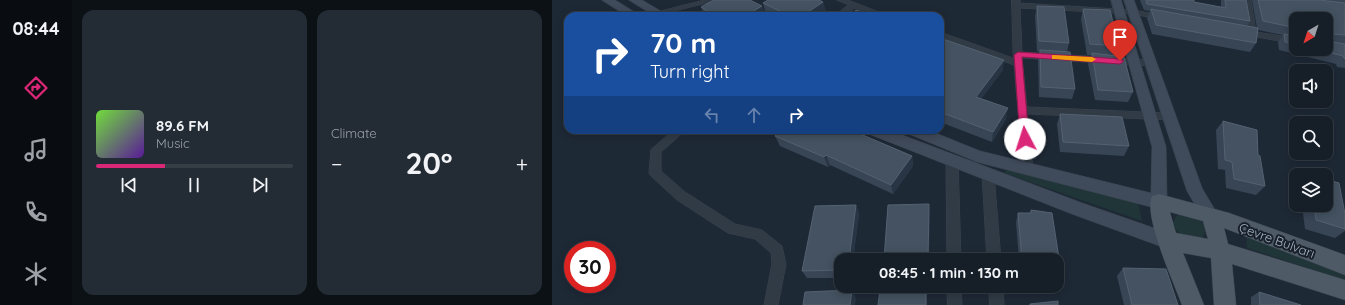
<!DOCTYPE html>
<meta charset="utf-8">
<style>
body{margin:0;font-family:Quicksand,sans-serif;background:#232c34;color:#f1f3f6;height:100vh;display:flex;flex-direction:column;font-size:15px;white-space:nowrap}
*{box-sizing:border-box;margin:0}
p{font-size:13px;color:#9ea2a8}
.icon{flex:none;width:22px;height:22px;fill:none;stroke:currentColor;stroke-width:2;stroke-linecap:round;stroke-linejoin:round}
.map{position:relative;flex:1;overflow:hidden}
.drawer{display:flex;flex-direction:column;gap:10px;padding:10px;background:#0c1116;width:480px}
.drawer>*{flex:none}
.guide{position:absolute;left:12px;top:12px;width:380px;height:122px;border-radius:12px;box-shadow:0 2px 10px #0003,0 0 0 1px #353d45;background:#1a4fa0;color:#fff;overflow:hidden}
.needle{width:26px;rotate:219deg}
.controls{position:absolute;left:737px;top:12px;display:grid;gap:8px}
.controls a{display:grid;place-items:center;width:44px;height:44px;border-radius:8px;background:#161f28;box-shadow:0 2px 10px #0003,0 0 0 1px #353d45;font-size:20px}
.speed{position:absolute;left:12px;top:241px;display:flex;gap:8px;font-size:20px;font-weight:700;text-align:center}
.speed>*{display:grid;place-content:center;width:52px;height:52px;border-radius:50%;background:#161f28;box-shadow:0 2px 10px #0003,0 0 0 1px #353d45;line-height:1}
.speed .limit{border:6px solid #d22;background:#fff;color:#111}
.pin{position:absolute;display:grid;place-items:center;width:34px;height:34px;color:#fff;margin:-41px -17px;border-radius:50% 50% 50% 0;rotate:-45deg;box-shadow:0 0 4px #0007}
.pin .icon{rotate:45deg}
.me{position:absolute;width:44px;margin:-22px;rotate:355deg;stroke-linejoin:round;filter:drop-shadow(0 0 3px #0008)}
.turn{display:flex;align-items:center;gap:14px;height:84px;padding:0 20px;font-size:18px}
.turn .icon{width:52px;height:52px;stroke-width:2.5}
.turn b{display:block;font-size:28px;line-height:34px}
.lanes{display:flex;align-items:center;height:38px;padding:0 20px;background:#0003;justify-content:center;gap:20px;direction:ltr}
.lanes .off{opacity:.35}
.big{font-size:30px;font-weight:700;line-height:1.1}
.drawer .widget{flex:1;display:flex;flex-direction:column;justify-content:center;gap:6px;min-width:0;padding:0 14px;border-radius:12px;background:#232c34}
.song{display:flex;align-items:center;gap:12px}
.cover{width:48px;height:48px;border-radius:6px;background:linear-gradient(135deg,hsl(100 70% 55%),hsl(270 70% 35%))}
.played{height:4px;border-radius:2px;background:linear-gradient(90deg,#db2777 35%,#353d45 35%)}
.keys{display:flex;justify-content:space-around;direction:ltr}
.heat{display:flex;justify-content:space-between;align-items:center;font-size:22px;direction:ltr}
.drawer .tiles{flex:1;display:grid;gap:10px;grid-template-columns:repeat(2,1fr)}
.trip{position:absolute;left:282px;top:253px;width:230px;height:40px;border-radius:12px;background:#161f28;box-shadow:0 2px 10px #0003,0 0 0 1px #353d45;font-weight:700;line-height:40px;text-align:center}
main{display:flex;flex:1;min-height:0}
.tab-bar{display:flex;flex-direction:column;width:72px;justify-content:space-around;align-items:center;background:#090c10;color:#9ea2a8}
.tab-bar .icon{width:28px;height:28px}
.tab-bar .current{color:#db2777}
.tab-bar b{font-size:18px;color:#f1f3f6}
.map>svg:first-child{display:block}
.green{fill:#203537}
.lines{fill:none;stroke-linecap:round;stroke-linejoin:round}
.street-casing{stroke:#3b4450;stroke-width:1}
.secondary-casing{stroke:#3b4450;stroke-width:1}
.primary-casing{stroke:#3b4450;stroke-width:1}
.street{fill:#313b46;fill-rule:evenodd}
.secondary{fill:#3f4a5a;fill-rule:evenodd}
.primary{fill:#4f5a67;fill-rule:evenodd}
.wall{fill:#384555;fill-rule:evenodd}
.shaded-wall{fill:#283544}
.building{fill:#445261;stroke:#546171}
.route{fill:#db2777;stroke:#8e194d}
.slow{fill:#f59e0b}
.labels{text-anchor:middle;dominant-baseline:central;stroke-width:4;stroke-linejoin:round;paint-order:stroke}
.street-label{font-size:13px;fill:#abb6c4;stroke:#17202a}
</style>
<main>
<nav class="tab-bar">
<b>08:44</b>
<svg class="icon current" aria-label="directions" viewBox="0 0 24 24"><path d="M12 3l9 9-9 9-9-9zM9 14v-3h6M13 9l2 2-2 2"/></svg>
<svg class="icon" aria-label="music" viewBox="0 0 24 24"><path d="M9 18V5l10-2v13"/><circle cx="6" cy="18" r="3"/><circle cx="16" cy="16" r="3"/></svg>
<svg class="icon" aria-label="phone" viewBox="0 0 24 24"><path d="M5 4h4l2 5-3 2q2 4 5 5l2-3 5 2v4C11 20 4 13 5 4z"/></svg>
<svg class="icon" aria-label="climate" viewBox="0 0 24 24"><path d="M12 3v18M4 7l16 10M4 17L20 7"/></svg>
</nav>
<section class="drawer">
<div class="tiles">
<div class="widget">
<div class="song"><i class="cover"></i><div><b>89.6 FM</b><p>Music</p></div></div>
<div class="played"></div>
<div class="keys"><svg class="icon" aria-label="previous" viewBox="0 0 24 24"><path d="M18 5L8 12l10 7zM5 5v14"/></svg><svg class="icon" aria-label="pause" viewBox="0 0 24 24"><path d="M8 5v14M16 5v14"/></svg><svg class="icon" aria-label="next" viewBox="0 0 24 24"><path d="M6 5l10 7-10 7zM19 5v14"/></svg></div>
</div>
<div class="widget"><p>Climate</p>
<div class="heat"><a>−</a><b class="big">20°</b><a>+</a></div>
</div>
</div>
</section>
<div class="map">
<svg width="793" height="305" viewBox="0 0 793 305">
<rect width="100%" height="100%" fill="#1e2936"/>
<path class="green" d="M455 169 586 202 590 221 452 173Z
M628 214 648 220C653 226 656 233 649 239 636 237 626 237 621 223L624 216Z
M694 236 793 271V280L695 248Z"/>
<g class="lines">
<defs>
<path id="street" d="M153 0H167L106 15 102 13Z
M285 0H296L337 16H325L303 8 291 16H282L296 5Z
M460 0H468V3L581 10 614 16V20H611L581 14 468 8 470 52 598 60 603 63 598 66 470 58 475 107 616 113 621 117 620 120 475 114 481 169 479 172H471L462 65 388 38V32L461 58Z
M691 0H699L704 32 744 38V44L688 34V30H695Z
M122 130H134L109 152V171L133 192 183 224 210 230 230 246 234 264 226 305H212L220 264 219 253 203 239 176 233 125 200 99 176 97 173 99 150Z
M400 156 404 157 406 160 409 260H395L394 160 396 157Z
M436 169 440 171 442 174 449 260H435L430 174 432 171Z
M395 286H409L410 305H396Z
M437 286H451L452 305H438Z"/>
<path id="secondary" d="M50 0H63L89 16H75Z
M77 0H90L117 16H103Z
M559 0H569L614 147 615 202 613 207 607 209 425 162 357 134 355 130H376L428 151 599 193 600 147Z
M572 0H582L650 188 666 215 664 220 658 222 652 220 635 191Z
M315 130H337L530 203 622 235 625 241 622 247 616 249 520 214 317 134Z"/>
<path id="primary" d="M607 194 677 213 793 255V275L672 228 676 244 793 280V300L680 264 684 305H662L659 258 631 253 652 305H630C622 283 591 216 600 196ZM618 212 651 221 656 239 624 233Z"/>
</defs>
<use href="#street" class="street-casing"/>
<use href="#secondary" class="secondary-casing"/>
<use href="#primary" class="primary-casing"/>
<use href="#street" class="street"/>
<use href="#secondary" class="secondary"/>
<use href="#primary" class="primary"/>
</g>
<path class="wall" d="M588 0H642V2L669 7V0H694L698 21 695 26 705 28 700 0H793V68L785 67 784 64 727 50 726 42 731 35 706 30 704 43 698 52 600 34 595 18 598 11 592 10ZM744 19 774 49H744Z
M269 1 271 2 274 12 268 16H220L214 14 211 3Z
M210 6 214 16H153L149 7Z
M485 6 517 43 515 52 523 89 520 99 487 97 486 60 487 52 485 51 483 16Z
M531 9 567 46 564 56 581 92 576 102 543 100 536 64 539 55H535L529 19Z
M388 38 451 70 429 99 454 119 440 142 388 122Z
M508 114 577 146 572 156 508 152 505 124Z
M671 121 706 155 713 186 704 195 674 188 673 170 666 169 664 130Z
M300 131 360 156 361 166 341 194 278 165 276 167 228 146 223 136Z
M304 205 307 214 301 260H289V278H255L250 271Z
M750 205H774L793 214V231L783 238 753 229Z
M479 210 500 213 509 271 505 279V260H467L464 222 466 213H478Z
M571 268 626 305H572L565 276Z
M707 292 749 305H699V297Z"/>
<path class="shaded-wall" d="M266 0H269L270 3 271 2 274 12 268 16H250Z
M210 6 214 16H193Z
M452 60 451 70 423 107 424 97Z
M456 108 454 119 440 142 441 132Z
M274 155 278 165 276 167 272 157Z
M360 156 361 166 341 194 339 185Z
M377 204 378 213 377 260H376Z
M304 205 307 214 301 260H297Z
M374 286H375V305H374Z
M300 290 304 298 303 305H298Z"/>
<path class="building" d="M162 0H198L210 6 193 16H159L152 12 155 11 149 7Z
M216 0H267L271 2 250 16H246L242 14 240 16H238L211 3Z
M594 0H642V2L674 8 673 0H694L698 21 595 4Z
M706 0H767L793 3V35L780 34 781 42 793 44V59L792 58 791 56 763 49H774V19H744V28L711 21Z
M485 6 512 7 517 43 487 41Z
M531 9 558 10 567 46 538 44Z
M599 9 706 28 704 43 604 25Z
M304 10 323 16H297Z
M732 34 744 36V44L733 42Z
M388 38 452 60 424 97 456 108 441 132 388 112Z
M488 50 518 52 523 89 489 87Z
M540 53 572 57 581 92 546 90Z
M508 114 570 117 577 146 511 142Z
M671 121 705 130 706 155 708 156 713 186 682 179 680 162 673 160Z
M229 130H299L360 156 339 185 274 155 272 157 223 136Z
M774 179 787 183 793 214V229L764 220 762 205H774Z
M377 204 376 260H332L336 205Z
M304 205 297 260H289V270L250 271 263 206Z
M479 210 500 213 509 271H505V260H470L466 213H479Z
M571 268 614 269 626 305H580Z
M344 286H374V305H326L328 290 344 289Z
M300 290 298 305H251L253 292Z
M707 292 749 305H708Z
M506 301V305H478V304Z"/>
<path class="route" d="M466 52 568 59 572 61 568 64 470 57 477 139 473 143 468 139 462 55Z"/>
<path class="slow" d="M500 55 540 57 544 59 540 62 503 59H500Z"/>
<g class="labels">
<g class="street-label">
<text transform="translate(725 240) rotate(20)">Çevre Bulvarı</text>
</g>
</g>
</svg>
<div class="controls">
<a><svg class="needle" viewBox="-14 -14 28 28"><path d="M0-13l5 13h-10z" fill="#e53935"/><path d="M0 13l5-13h-10z" fill="#9ea2a8"/></svg></a>
<a><svg class="icon" aria-label="sound" viewBox="0 0 24 24"><path d="M4 9h4l5-4v14l-5-4H4zM17 9q2 3 0 6"/></svg></a>
<a><svg class="icon" aria-label="search" viewBox="0 0 24 24"><circle cx="10" cy="10" r="6"/><path d="M15 15l6 6"/></svg></a>
<a><svg class="icon" aria-label="layers" viewBox="0 0 24 24"><path d="M12 4l9 5-9 5-9-5zM3 14l9 5 9-5"/></svg></a>
</div>
<div class="speed"><div class="limit">30</div></div>
<div class="pin" style="left:568px;top:61px;background:#d93025"><svg class="icon" aria-label="arrive" viewBox="0 0 24 24"><path d="M6 21V4h12l-3 4 3 4H6"/></svg></div>
<svg class="me" style="left:473px;top:139px" viewBox="-20 -20 40 40"><circle r="19" fill="#fff"/><path d="M0-13L10 11 0 6-10 11z" fill="#db2777"/></svg>
<div class="trip">08:45 · 1 min · 130 m</div>
<div class="guide">
<div class="turn"><svg class="icon" aria-label="right" viewBox="0 0 24 24"><path d="M7 20v-9h11M14 6l5 5-5 5"/></svg><div><b>70 m</b>Turn right</div></div>
<div class="lanes"><svg class="icon off" aria-label="left" viewBox="0 0 24 24"><path d="M17 20v-9H6M10 6l-5 5 5 5"/></svg><svg class="icon off" aria-label="ahead" viewBox="0 0 24 24"><path d="M12 20V5M6 11l6-6 6 6"/></svg><svg class="icon" aria-label="right" viewBox="0 0 24 24"><path d="M7 20v-9h11M14 6l5 5-5 5"/></svg></div>
</div>
</div>
</main>
